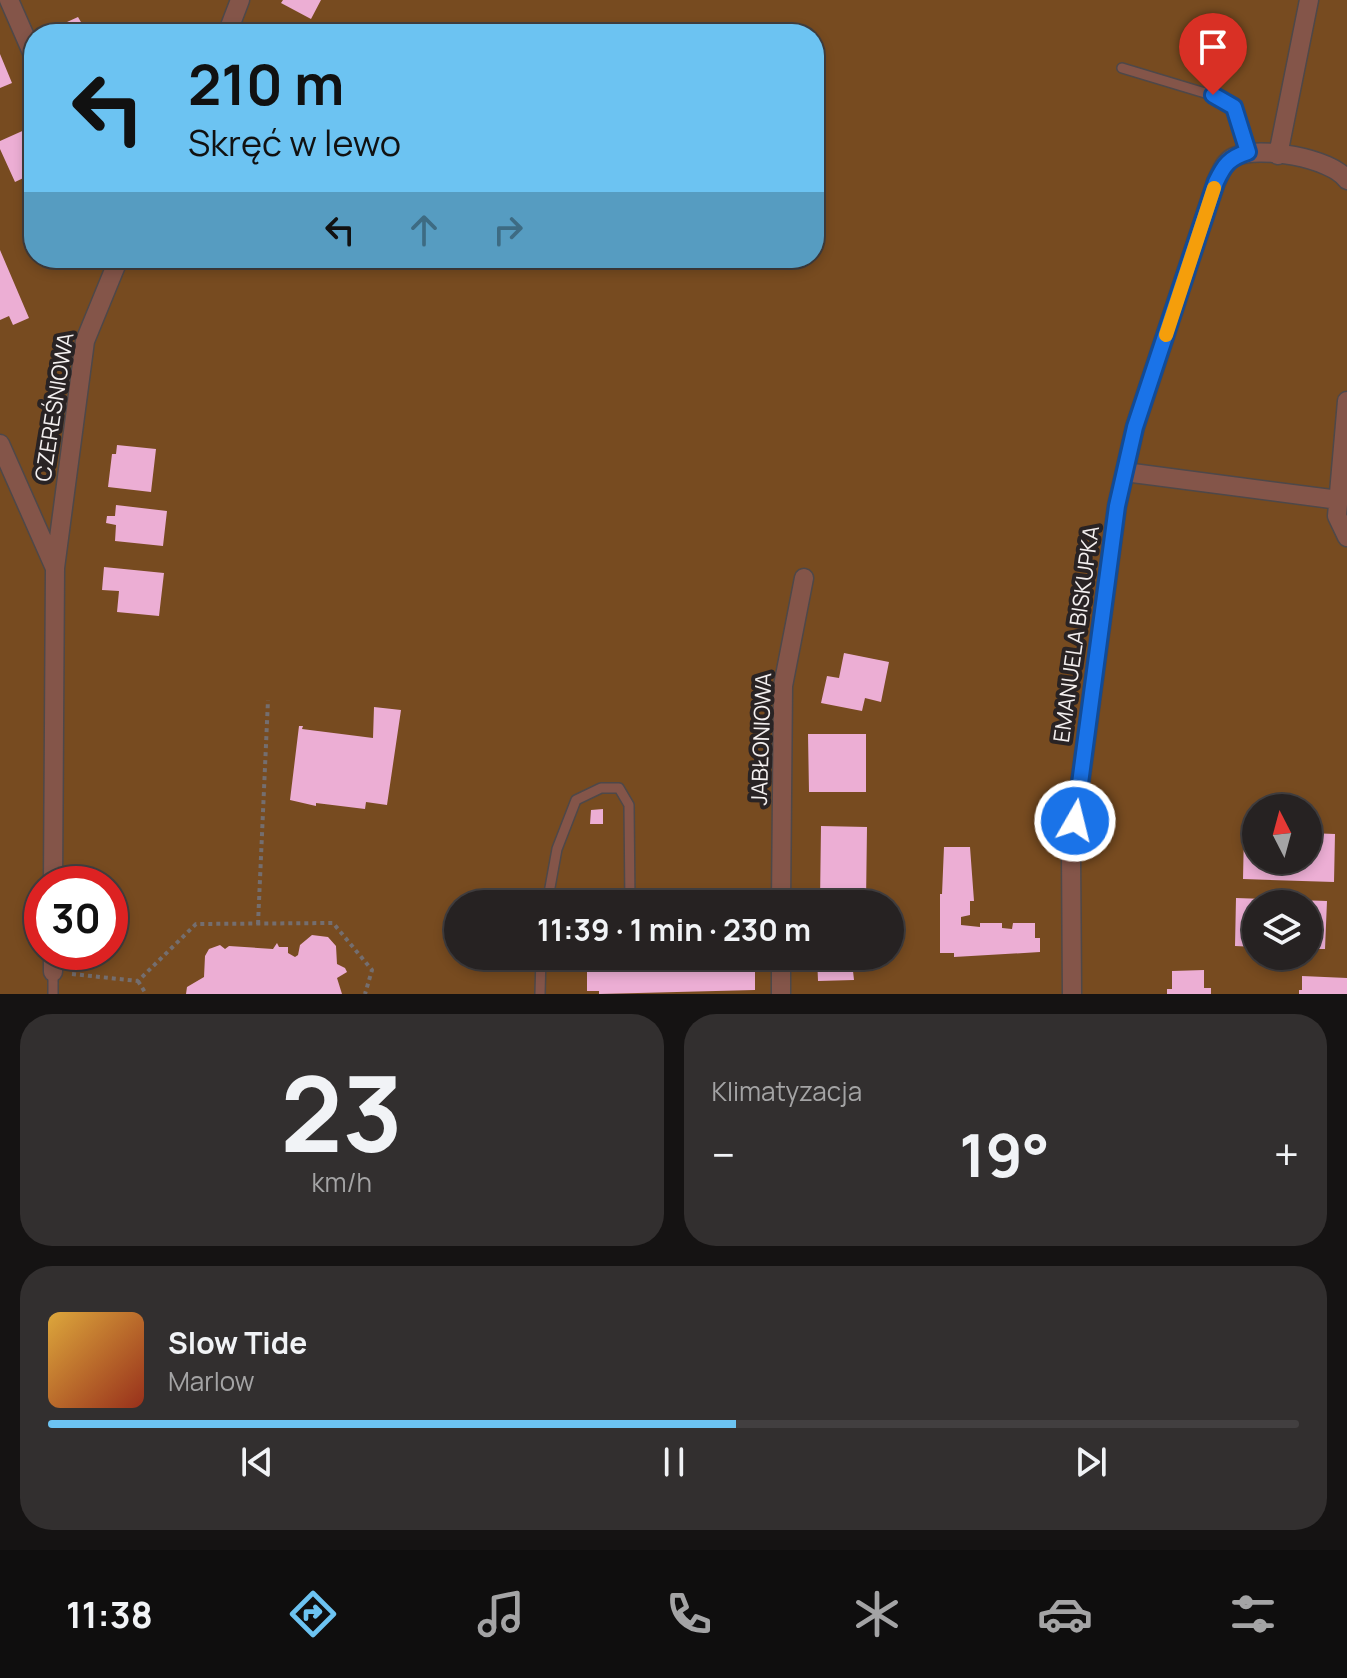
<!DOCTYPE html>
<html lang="pl">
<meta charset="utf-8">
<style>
body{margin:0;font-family:Manrope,sans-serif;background:#322f2f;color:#f1f3f6;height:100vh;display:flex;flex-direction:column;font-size:30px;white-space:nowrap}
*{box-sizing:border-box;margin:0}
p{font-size:26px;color:#a4a4a5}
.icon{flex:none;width:44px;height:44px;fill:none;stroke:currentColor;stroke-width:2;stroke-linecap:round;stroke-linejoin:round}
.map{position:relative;height:994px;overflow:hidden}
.drawer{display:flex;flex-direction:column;gap:20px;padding:20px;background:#151313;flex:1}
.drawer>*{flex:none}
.guide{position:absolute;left:24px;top:24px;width:800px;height:244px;border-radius:32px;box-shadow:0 4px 12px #0003,0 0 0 2px #423f40;background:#6cc3f2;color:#111;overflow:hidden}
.needle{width:52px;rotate:354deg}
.fabs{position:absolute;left:1242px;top:794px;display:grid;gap:16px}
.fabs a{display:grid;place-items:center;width:80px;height:80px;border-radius:50%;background:#262222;box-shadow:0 4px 12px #0003,0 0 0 2px #423f40;font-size:40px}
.speed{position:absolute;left:24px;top:866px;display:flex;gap:16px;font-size:40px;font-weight:700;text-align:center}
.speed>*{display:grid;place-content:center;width:104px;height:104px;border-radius:50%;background:#262222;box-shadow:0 4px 12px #0003,0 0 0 2px #423f40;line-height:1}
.speed .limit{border:12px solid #d22;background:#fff;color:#111}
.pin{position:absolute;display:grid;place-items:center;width:68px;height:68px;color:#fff;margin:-82px -34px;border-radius:50% 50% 50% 0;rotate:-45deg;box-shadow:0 0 8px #0007}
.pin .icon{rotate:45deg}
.me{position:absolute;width:88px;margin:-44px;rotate:8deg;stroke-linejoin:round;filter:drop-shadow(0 0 6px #0008)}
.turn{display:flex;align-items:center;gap:28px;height:168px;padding:0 32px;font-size:36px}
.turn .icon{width:104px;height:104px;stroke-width:2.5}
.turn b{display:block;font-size:56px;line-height:68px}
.lanes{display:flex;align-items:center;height:76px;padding:0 32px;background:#0003;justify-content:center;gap:40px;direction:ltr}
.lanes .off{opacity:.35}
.big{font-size:60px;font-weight:700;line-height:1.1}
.drawer .card{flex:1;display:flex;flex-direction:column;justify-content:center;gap:12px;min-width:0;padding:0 28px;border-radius:32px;background:#322f2f}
.drawer .dial{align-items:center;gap:0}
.dial b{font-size:104px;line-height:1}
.song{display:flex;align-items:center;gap:24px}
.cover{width:96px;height:96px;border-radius:12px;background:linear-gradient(135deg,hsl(40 70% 55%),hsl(10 70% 35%))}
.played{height:8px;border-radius:4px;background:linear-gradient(90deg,#6cc3f2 55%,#423f40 55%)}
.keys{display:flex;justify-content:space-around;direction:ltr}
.heat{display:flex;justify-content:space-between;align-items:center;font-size:44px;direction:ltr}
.drawer .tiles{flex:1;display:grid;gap:20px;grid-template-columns:1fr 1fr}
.card:last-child{grid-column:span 2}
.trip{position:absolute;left:444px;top:890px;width:460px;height:80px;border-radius:40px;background:#262222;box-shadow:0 4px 12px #0003,0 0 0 2px #423f40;font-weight:700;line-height:80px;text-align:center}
.dock{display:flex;height:128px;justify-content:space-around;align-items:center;background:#0f0e0e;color:#a4a4a5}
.dock .icon{width:56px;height:56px}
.dock .active{color:#6cc3f2}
.dock b{font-size:36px;color:#f1f3f6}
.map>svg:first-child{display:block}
.green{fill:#774b20;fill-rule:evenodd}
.building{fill:#ecaed4}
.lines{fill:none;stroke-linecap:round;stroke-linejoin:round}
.service-casing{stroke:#4e4849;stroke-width:12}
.minor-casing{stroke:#4e4849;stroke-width:21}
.path{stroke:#746e6f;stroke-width:4;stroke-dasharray:4 4;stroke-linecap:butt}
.service{stroke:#845549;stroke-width:9}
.minor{stroke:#845549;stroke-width:18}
.route-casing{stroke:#114b97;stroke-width:20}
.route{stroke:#1a73e8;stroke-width:14}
.slow{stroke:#f59e0b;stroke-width:14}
.labels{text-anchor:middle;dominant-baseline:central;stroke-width:8;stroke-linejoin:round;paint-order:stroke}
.street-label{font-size:22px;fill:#f4f0f0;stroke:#292324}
</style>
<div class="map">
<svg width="1347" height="994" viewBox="0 0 1347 994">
<rect width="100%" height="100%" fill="#332d2e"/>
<path class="green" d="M0 0H1347V994H0ZM34 34H814V258H34ZM1256 808H1308V860H1256ZM42 884H110V952H42ZM458 904H890V956H458ZM1256 904H1308V956H1256Z"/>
<path class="building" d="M283 0H321L311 19 281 3Z
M78 17 88 34H60L56 27Z
M0 54 12 83 0 88Z
M29 128 34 139V173L15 182 0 149V141Z
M0 250 29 318 13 325 9 316 0 320Z
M117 445 156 449 151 492 108 487 112 454H116Z
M116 505 167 511 163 546 115 541 116 525 106 523 107 516H115Z
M104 567 164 573 159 616 117 612 119 591 102 590Z
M844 653 889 662 881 702 865 698 862 711 821 703 827 676 839 678Z
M759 680 765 681 761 693 756 691Z
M374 707 401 710 387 805 366 802 365 809 316 803V806L290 800 299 726H303L302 729 373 738Z
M808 734H866V792H809Z
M603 809V824H590L591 810Z
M821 826 867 827 866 902H820Z
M1244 831H1256V860H1308V833L1335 834 1334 882 1243 879Z
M944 847H970L974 901H970V915L961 917V925L980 927V923H1002V928L1012 929 1013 923H1035V938H1040V952L954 957V953H940V894H942Z
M1236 898 1327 901 1325 949H1308V904H1256V947L1235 946Z
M312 935 328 937 336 946 337 964 345 968 347 972 337 978 342 994H186L187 987 204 977 205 956 209 949 220 945 225 949 229 946 273 949 277 943 279 947H288V953L295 957 298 955 300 945Z
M587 956H755V990L599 994V991H587Z
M817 956H868V971H853L854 980 818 981Z
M1204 970V988H1211V994H1167V989H1172V971Z
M1302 976 1347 978V994H1299V990H1302Z"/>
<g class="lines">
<defs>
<path id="service" d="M1122 68 1225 99 1234 107 1248 152
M547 904 557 849 576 800 601 788H619L629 805 630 904
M53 972V994
M540 994 541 956"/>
<path id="minor" d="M9 0 34 57
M227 34 240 0
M1278 155 1309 0
M1347 401 1337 516 1347 537
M0 444 54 566
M1125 472 1339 500
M53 884 55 568 85 341 119 258
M781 904 783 686 804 578
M53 972V952
M781 994V956
M1072 994 1071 852 1117 506 1135 427 1216 182C1221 172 1224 162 1234 157 1258 145 1332 158 1347 180"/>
</defs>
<use href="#service" class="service-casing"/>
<use href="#minor" class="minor-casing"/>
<path class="path" d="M258 924 268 700
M72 974 138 981 196 924 333 923 372 970 365 994
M138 981 146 994"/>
<use href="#service" class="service"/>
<use href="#minor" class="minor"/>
</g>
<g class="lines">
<defs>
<path id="route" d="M1075 821 1117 506 1135 427 1216 182C1224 165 1229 158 1248 152L1234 107 1213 95"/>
</defs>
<use href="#route" class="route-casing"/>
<use href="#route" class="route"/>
<path class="slow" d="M1166 335 1214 188"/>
</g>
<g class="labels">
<g class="street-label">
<text transform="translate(54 407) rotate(-81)">CZEREŚNIOWA</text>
<text transform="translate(1076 634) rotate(-82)">EMANUELA BISKUPKA</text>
<text transform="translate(761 739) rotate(-88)">JABŁONIOWA</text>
</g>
</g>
</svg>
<div class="fabs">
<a><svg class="needle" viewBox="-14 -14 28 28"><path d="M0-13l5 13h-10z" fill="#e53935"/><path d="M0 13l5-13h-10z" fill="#a4a4a5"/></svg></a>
<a><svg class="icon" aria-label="layers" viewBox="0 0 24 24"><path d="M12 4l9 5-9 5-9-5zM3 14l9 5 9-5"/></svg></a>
</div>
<div class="speed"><div class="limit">30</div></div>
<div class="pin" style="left:1213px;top:95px;background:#d93025"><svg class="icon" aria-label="arrive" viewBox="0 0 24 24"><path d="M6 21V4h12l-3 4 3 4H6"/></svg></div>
<svg class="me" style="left:1075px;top:821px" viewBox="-20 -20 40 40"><circle r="17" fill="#1a73e8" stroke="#fff" stroke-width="3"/><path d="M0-11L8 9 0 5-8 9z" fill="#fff"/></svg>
<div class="trip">11:39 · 1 min · 230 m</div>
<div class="guide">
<div class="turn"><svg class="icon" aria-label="left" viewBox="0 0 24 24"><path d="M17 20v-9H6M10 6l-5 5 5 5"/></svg><div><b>210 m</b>Skręć w lewo</div></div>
<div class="lanes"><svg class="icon" aria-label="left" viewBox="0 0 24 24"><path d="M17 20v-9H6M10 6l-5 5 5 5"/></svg><svg class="icon off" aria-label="ahead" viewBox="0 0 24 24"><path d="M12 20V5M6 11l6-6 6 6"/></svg><svg class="icon off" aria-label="right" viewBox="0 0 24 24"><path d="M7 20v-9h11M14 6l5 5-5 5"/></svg></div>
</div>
</div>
<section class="drawer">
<div class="tiles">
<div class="card dial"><b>23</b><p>km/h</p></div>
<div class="card"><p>Klimatyzacja</p>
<div class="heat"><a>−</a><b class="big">19°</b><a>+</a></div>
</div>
<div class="card">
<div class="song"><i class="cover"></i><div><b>Slow Tide</b><p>Marlow</p></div></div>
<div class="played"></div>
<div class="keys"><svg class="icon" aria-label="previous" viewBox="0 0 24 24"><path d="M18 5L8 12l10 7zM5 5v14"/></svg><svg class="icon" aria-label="pause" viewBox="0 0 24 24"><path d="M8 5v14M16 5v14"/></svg><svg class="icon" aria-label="next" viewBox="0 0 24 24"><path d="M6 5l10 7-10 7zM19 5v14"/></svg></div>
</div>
</div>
</section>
<nav class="dock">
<b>11:38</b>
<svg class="icon active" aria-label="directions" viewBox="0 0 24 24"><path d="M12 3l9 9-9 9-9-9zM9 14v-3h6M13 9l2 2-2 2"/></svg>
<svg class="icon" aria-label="music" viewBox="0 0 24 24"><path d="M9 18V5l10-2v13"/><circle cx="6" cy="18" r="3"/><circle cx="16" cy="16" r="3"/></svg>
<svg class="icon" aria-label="phone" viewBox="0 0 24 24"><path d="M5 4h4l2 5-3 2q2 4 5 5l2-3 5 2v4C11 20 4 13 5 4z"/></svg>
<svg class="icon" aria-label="climate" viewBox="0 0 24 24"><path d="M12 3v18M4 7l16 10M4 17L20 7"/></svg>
<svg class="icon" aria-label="car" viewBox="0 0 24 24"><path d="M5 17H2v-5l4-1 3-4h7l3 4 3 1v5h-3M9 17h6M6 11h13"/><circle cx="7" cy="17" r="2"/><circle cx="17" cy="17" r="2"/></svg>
<svg class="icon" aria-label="filters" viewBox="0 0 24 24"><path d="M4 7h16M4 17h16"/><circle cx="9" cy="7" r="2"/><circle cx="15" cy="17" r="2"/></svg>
</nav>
